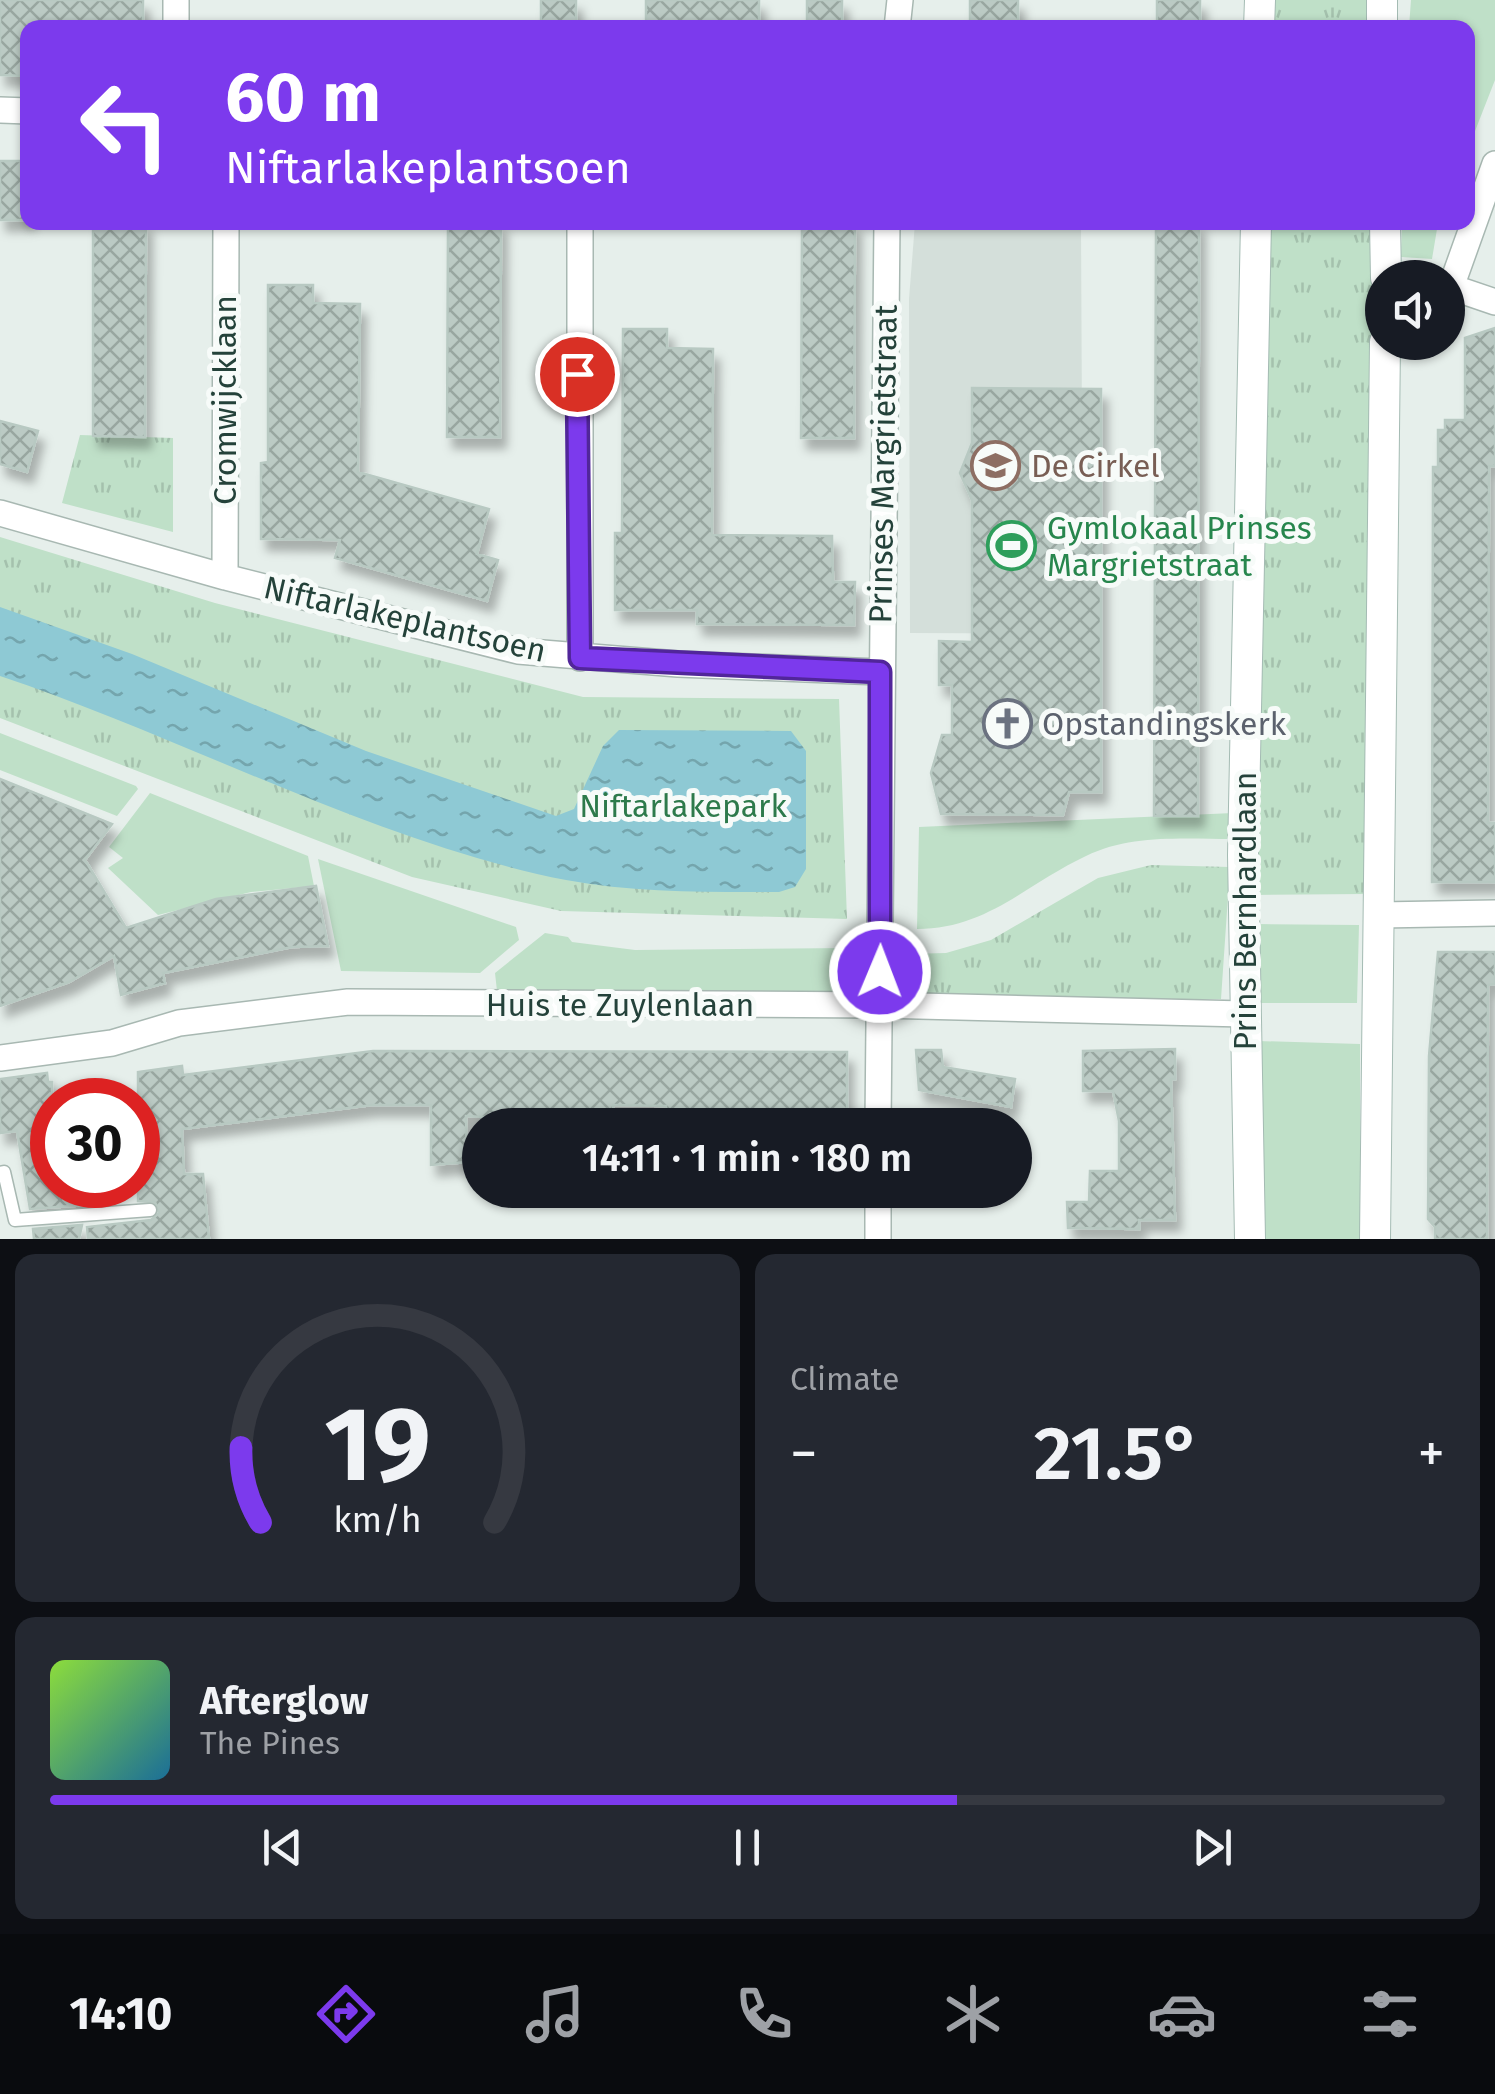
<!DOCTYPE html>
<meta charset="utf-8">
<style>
body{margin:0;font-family:"Fira Sans",sans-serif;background:#242831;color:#f1f3f6;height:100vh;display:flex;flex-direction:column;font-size:38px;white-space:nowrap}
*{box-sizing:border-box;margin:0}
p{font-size:32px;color:#9ea1a6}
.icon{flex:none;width:55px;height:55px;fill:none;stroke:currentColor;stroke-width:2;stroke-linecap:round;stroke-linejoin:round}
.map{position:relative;height:1239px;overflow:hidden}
.details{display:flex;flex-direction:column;gap:15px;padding:15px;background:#0d0f14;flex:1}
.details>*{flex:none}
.guide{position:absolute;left:20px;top:20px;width:1455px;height:210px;border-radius:20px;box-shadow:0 2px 8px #0004;background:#7c3aed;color:#fff;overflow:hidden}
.fabs{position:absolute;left:1365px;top:260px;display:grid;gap:20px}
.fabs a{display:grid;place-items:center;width:100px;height:100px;border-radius:50%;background:#171b24;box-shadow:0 2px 8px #0004;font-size:50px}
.speed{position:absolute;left:30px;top:1078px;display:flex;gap:20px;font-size:50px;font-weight:700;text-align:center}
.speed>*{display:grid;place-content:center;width:130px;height:130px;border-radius:50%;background:#171b24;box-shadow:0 2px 8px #0004;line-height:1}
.speed .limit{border:15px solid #d22;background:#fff;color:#111}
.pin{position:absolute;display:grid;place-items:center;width:85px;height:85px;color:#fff;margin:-42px;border:5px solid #fff;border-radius:50%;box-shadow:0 2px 10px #0007}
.me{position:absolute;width:110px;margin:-55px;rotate:1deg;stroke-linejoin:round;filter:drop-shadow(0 0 8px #0008)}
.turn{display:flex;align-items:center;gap:35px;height:210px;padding:0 40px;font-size:45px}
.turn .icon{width:130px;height:130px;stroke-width:2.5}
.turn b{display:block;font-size:70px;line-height:85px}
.big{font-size:75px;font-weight:600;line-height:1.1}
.details .widget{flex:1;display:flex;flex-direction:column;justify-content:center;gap:15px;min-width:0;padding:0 35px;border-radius:20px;background:#242831}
.details .dial{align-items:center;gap:0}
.dial svg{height:260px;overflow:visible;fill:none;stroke:#363941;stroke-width:7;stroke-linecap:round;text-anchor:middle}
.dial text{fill:#f1f3f6;stroke:none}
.song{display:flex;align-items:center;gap:30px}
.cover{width:120px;height:120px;border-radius:15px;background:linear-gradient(135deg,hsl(90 70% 55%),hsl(200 70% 35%))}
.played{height:10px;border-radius:5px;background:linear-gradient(90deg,#7c3aed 65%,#363941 65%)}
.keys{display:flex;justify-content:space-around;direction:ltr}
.heat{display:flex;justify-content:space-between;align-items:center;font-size:55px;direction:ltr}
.details .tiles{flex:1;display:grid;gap:15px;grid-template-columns:1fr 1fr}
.widget:last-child{grid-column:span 2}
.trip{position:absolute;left:462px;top:1108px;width:570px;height:100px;border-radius:50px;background:#171b24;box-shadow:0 2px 8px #0004;font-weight:600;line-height:100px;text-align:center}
.tab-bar{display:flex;height:160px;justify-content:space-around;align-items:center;background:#090b0e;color:#9ea1a6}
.tab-bar .icon{width:70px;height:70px}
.tab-bar .active{color:#7c3aed}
.tab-bar b{font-size:45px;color:#f1f3f6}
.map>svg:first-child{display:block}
.built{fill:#d4dfda}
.grass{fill:#bfe0c8}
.park{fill:url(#park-tufts)}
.water{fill:url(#water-ripples)}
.building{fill:url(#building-cross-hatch);stroke:#b8c9c2;stroke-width:2.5;filter:url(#shadow)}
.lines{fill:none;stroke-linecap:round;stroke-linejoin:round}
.lane-casing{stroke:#a8b8b2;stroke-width:15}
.street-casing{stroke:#a8b8b2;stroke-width:28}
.secondary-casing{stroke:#a4bbb3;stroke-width:32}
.lane{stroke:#fff;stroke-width:12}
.street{stroke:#fff;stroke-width:25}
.secondary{stroke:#fff;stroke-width:30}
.route-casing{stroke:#51269a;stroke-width:25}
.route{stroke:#7c3aed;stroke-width:18}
.labels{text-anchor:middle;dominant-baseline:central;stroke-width:10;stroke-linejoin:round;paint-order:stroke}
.street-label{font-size:32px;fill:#24423a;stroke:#f7fbf9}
.education-label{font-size:32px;fill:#785e54;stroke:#f7fbf9;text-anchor:start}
.leisure-label{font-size:32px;fill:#27864d;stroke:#f7fbf9;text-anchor:start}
.worship-label{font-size:32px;fill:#5b616d;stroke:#f7fbf9;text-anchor:start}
.park-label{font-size:32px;fill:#2d7a4b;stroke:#f7fbf9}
</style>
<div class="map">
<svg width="1495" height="1239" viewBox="0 0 1495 1239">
<defs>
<pattern id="park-tufts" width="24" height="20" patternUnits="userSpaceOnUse" patternTransform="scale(2.5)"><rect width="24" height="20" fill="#bfe0c8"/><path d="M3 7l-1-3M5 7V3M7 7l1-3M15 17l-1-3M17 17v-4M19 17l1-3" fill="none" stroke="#a4c1ad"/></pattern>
<pattern id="water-ripples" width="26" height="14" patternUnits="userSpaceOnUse" patternTransform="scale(2.5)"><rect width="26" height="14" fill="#8ec9d4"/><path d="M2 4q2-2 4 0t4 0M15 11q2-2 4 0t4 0" fill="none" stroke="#74a5ad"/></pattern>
<pattern id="building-cross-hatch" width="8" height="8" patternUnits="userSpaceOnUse" patternTransform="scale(2.5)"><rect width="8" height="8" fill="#bbcac4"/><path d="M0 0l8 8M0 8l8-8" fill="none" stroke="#98a6a0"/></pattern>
<filter id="shadow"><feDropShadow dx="6" dy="11" stdDeviation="5" flood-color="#0004"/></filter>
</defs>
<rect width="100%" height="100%" fill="#e6efeb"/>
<path class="built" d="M915 223H1081L1083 634 910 633 909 299Z"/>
<path class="grass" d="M1411 0H1495V80L1468 149V28L1409 27Z
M1402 223H1438L1432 259 1401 257Z
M0 733 136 786 138 789 117 816 0 770Z
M150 793 308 856 314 886 251 892 158 915 108 868 123 858 109 847Z
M1233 813V839C1184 839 1131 834 1086 856 1026 884 987 929 917 929L919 827Z
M318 859 516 927 519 940 480 973 341 971Z
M1257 924 1359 925 1357 1003H1256Z
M545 933 568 937 572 942 635 950 849 948 848 991H497L495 973Z
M1258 1041 1360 1044V1239H1258Z"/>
<path class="park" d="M1271 0H1374V27L1271 28Z
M1265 223H1377L1366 894 1253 895Z
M80 435 173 438V532L62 503Z
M0 537 215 603 583 697 839 699 847 919 561 911 412 877 0 718Z
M1151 865 1230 867 1221 999H919L905 979 907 954 946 953 991 940 1098 878Z"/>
<path class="water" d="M0 607 132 654 366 751 556 816 574 809 603 746 619 730 791 731 806 751V869L795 887 779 892C709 892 636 893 566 880 377 843 185 738 0 676Z"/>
<path class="building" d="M0 0H143V28H28L27 76 0 75Z
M541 0H576V28H541Z
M646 0H759V28H646Z
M807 0H842V28H807Z
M970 0H1018V28H970Z
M1157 0H1200V28H1157Z
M0 161H28V220H0Z
M93 222H146L145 437 93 436Z
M448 222H501L500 437H447Z
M802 222H855L854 438H801Z
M1156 222H1199L1198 816H1154Z
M268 285H313V303L360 304 358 472 489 509 477 554 498 560 487 601 335 558 340 540 261 539V463L268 462Z
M1495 328V466H1489L1488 823H1495V882H1432L1433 467H1438V430H1445V420H1465V338Z
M623 329H667V348L713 349 712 535 832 536 833 582H855L854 625 697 624V610H615V533H622Z
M972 388 1101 389V792H1069L1063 815 941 814 931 773 942 735H952V685H939V641L972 642V500L960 473 972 443Z
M0 421 38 431 27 472 0 464Z
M0 779 112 824 85 860 126 928 216 899 316 886 328 946 292 947 163 973 165 983 121 995 114 956 69 982 0 1006Z
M1438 952H1495V984L1488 985 1487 1239H1435V1227L1428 1219 1429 1056Z
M1175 1049V1079H1171L1175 1220H1139V1229L1068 1228 1067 1202H1089L1090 1171H1119V1121L1113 1091H1083V1051Z
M916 1050H941L943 1067 1015 1079 1011 1107 919 1090Z
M373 1051 847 1052V1117H666V1106L613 1105V1117L548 1120 466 1116 467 1162 431 1165V1105H372L182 1129 184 1174H203L209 1239H88L87 1227 151 1220 159 1213 155 1202 138 1201V1072L182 1066 183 1075Z
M47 1073 48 1082H52V1185H89L86 1205 30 1209 17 1131 0 1133V1079Z
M82 1225 79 1239H34L33 1229Z"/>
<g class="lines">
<defs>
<path id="lane" d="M0 1173 4 1172 15 1220 150 1210"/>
<path id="street" d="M176 0V28
M897 28 900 0
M0 110 28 111
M1495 164 1451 287 1495 302
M0 513 225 577 518 651 678 664 880 672
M225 577 226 222
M580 658V222
M1380 915 1495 913
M0 1058 112 1043 179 1023 348 1002 879 1005 1244 1014
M878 1125 887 222
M878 1239V1190"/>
<path id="secondary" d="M1259 28 1260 0
M1382 28V0
M1385 222 1386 278
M1250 1239 1243 855 1256 222
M1375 1239 1385 342"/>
</defs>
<use href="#lane" class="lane-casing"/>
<use href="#street" class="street-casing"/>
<use href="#secondary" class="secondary-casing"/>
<use href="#lane" class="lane"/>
<use href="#street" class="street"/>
<use href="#secondary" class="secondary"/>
</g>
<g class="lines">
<defs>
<path id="route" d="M577 374 580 658 880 672V972"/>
</defs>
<use href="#route" class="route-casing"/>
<use href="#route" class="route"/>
</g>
<defs>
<symbol id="school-ring" viewBox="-11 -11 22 22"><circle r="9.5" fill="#f7fbf9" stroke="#8d6e63" stroke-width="1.5"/><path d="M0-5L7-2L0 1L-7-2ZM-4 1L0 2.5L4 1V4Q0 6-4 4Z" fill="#8d6e63"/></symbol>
<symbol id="stadium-ring" viewBox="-11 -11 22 22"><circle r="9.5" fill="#f7fbf9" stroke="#2e9e5b" stroke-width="1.5"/><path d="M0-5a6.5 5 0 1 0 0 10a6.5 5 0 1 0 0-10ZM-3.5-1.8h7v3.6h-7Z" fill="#2e9e5b"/></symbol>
<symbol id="church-ring" viewBox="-11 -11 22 22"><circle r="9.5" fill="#f7fbf9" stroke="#6b7280" stroke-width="1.5"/><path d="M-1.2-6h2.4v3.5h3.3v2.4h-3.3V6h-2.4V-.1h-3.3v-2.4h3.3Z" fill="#6b7280"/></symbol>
</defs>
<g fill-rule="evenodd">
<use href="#school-ring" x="968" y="438" width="55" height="55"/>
<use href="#stadium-ring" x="984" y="518" width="55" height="55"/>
<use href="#church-ring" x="980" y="696" width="55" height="55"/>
</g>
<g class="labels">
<g class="street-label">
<text transform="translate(225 400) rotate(-90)">Cromwijcklaan</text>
<text transform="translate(883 464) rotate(-89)">Prinses Margrietstraat</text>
<text transform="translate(405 619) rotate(13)">Niftarlakeplantsoen</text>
<text transform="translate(1245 911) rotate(-90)">Prins Bernhardlaan</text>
<text x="620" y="1005">Huis te Zuylenlaan</text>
</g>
<g class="education-label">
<text x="1031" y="466">De Cirkel</text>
</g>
<g class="leisure-label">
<text x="1047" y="528">Gymlokaal Prinses<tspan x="1047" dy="37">Margrietstraat</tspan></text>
</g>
<g class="worship-label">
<text x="1042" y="724">Opstandingskerk</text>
</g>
<g class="park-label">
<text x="683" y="806">Niftarlakepark</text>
</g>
</g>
</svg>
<div class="fabs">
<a><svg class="icon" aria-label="sound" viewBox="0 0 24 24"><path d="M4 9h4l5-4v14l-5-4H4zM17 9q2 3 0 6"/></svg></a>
</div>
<div class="speed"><div class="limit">30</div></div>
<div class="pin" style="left:577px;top:374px;background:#d93025"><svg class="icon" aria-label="arrive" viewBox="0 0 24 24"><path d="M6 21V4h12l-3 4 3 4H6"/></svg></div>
<svg class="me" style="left:880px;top:972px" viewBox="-20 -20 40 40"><circle r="17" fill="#7c3aed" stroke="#fff" stroke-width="3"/><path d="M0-11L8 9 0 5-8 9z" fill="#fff"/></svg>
<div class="trip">14:11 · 1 min · 180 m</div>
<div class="guide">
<div class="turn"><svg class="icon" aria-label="left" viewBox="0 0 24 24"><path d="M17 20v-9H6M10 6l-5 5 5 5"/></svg><div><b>60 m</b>Niftarlakeplantsoen</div></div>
</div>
</div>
<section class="details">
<div class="tiles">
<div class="widget dial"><svg viewBox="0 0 100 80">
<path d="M14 69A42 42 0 1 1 86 69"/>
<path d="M14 69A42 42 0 0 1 8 46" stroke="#7c3aed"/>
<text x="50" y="56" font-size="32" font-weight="700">19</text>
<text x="50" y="72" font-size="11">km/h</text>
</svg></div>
<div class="widget"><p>Climate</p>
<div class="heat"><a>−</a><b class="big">21.5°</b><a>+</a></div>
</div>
<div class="widget">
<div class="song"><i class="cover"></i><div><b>Afterglow</b><p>The Pines</p></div></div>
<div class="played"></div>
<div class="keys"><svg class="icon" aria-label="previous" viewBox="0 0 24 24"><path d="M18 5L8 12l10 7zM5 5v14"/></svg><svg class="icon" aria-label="pause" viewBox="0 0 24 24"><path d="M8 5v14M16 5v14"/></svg><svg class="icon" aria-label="next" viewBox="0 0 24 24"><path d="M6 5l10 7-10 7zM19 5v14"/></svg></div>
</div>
</div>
</section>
<nav class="tab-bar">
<b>14:10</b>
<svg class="icon active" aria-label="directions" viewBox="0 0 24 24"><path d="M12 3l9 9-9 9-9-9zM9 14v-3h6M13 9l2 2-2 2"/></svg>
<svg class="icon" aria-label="music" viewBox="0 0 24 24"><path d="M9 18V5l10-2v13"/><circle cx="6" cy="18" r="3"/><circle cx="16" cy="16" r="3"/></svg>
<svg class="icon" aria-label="phone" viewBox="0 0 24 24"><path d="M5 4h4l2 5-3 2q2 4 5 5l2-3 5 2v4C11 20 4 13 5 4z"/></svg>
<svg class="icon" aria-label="climate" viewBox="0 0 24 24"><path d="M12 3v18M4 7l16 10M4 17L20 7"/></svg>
<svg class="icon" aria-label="car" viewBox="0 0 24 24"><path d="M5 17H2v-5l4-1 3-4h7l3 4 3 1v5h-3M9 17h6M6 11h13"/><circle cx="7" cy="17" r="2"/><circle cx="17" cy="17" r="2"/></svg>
<svg class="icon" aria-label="filters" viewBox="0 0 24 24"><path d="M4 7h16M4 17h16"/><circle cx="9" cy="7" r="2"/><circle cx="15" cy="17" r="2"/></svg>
</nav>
